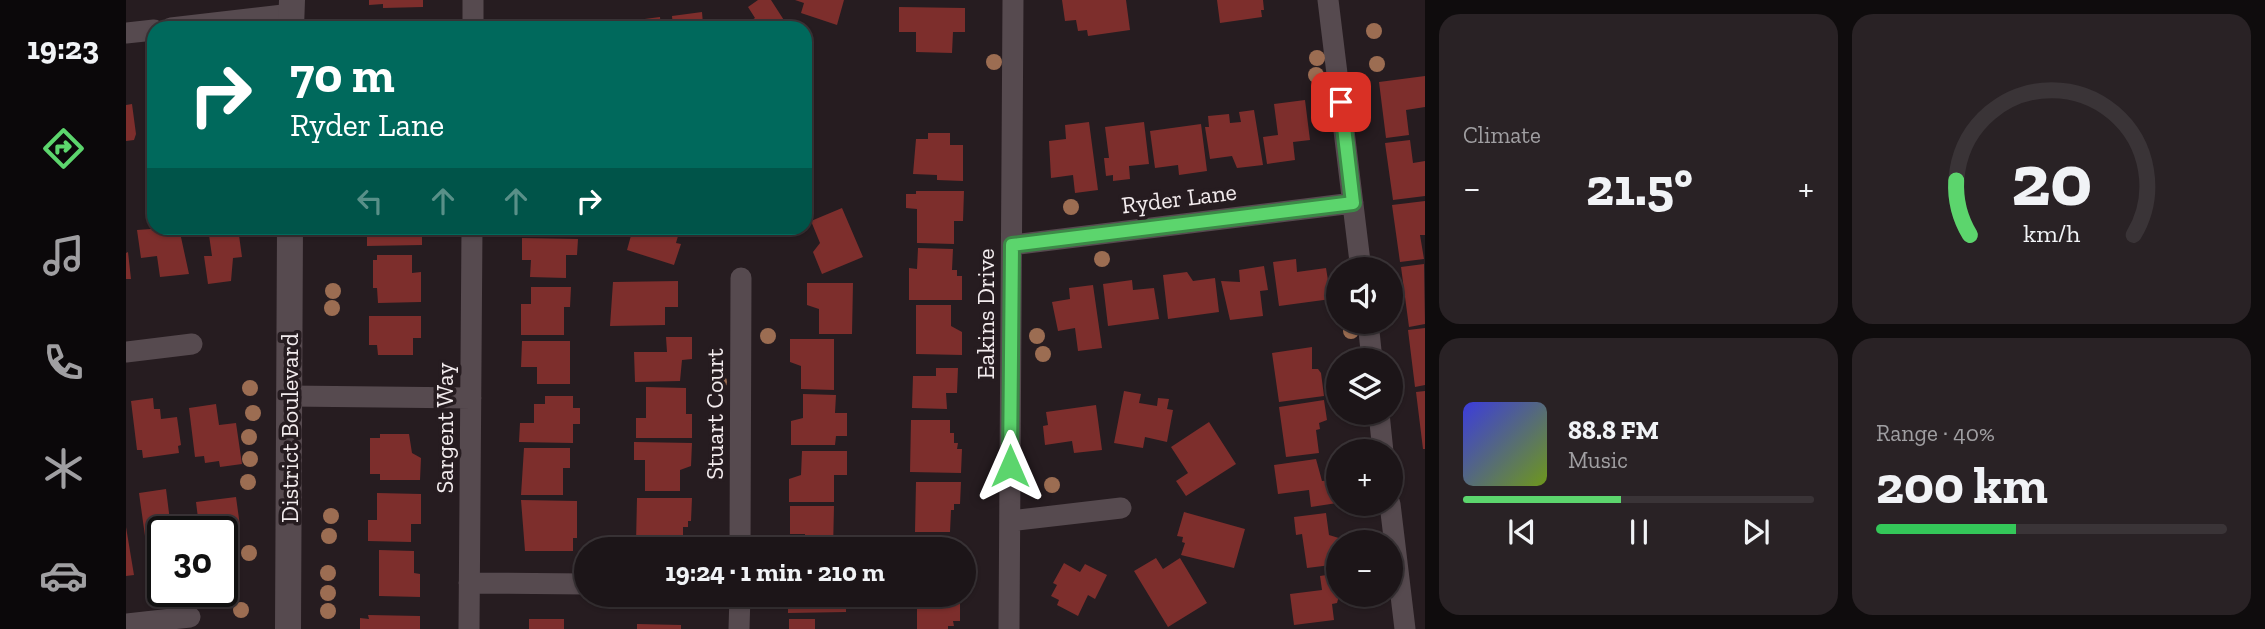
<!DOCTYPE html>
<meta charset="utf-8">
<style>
body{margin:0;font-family:"Zilla Slab",serif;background:#292225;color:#f1f3f6;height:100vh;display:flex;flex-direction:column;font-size:26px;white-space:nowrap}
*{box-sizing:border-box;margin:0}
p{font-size:23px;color:#a09fa2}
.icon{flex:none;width:38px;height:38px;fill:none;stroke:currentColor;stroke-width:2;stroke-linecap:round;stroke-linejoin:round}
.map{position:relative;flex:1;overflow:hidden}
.details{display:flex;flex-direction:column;gap:14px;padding:14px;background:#0f0c0d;width:840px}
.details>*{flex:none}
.hud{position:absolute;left:21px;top:21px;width:665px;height:214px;border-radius:21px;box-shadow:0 2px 5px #0004,0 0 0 2px #3a3437;background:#00695c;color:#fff;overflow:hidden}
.fabs{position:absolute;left:1200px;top:257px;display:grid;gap:14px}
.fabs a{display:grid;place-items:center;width:77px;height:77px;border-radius:50%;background:#1c1518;box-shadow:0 2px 5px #0004,0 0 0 2px #3a3437;font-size:35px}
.speed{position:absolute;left:21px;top:516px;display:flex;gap:14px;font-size:35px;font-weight:700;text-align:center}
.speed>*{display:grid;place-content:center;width:91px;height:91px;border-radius:50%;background:#1c1518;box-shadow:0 2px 5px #0004,0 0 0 2px #3a3437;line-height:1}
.speed .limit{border:4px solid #111;border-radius:10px;background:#fff;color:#111}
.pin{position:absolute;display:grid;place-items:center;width:60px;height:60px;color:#fff;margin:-30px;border-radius:14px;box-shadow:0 4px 10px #0006}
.me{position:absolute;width:77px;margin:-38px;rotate:0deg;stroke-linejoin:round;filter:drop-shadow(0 0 5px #0008)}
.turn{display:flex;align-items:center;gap:24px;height:147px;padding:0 28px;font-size:32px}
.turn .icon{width:91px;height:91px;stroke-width:2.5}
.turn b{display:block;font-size:49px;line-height:60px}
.lanes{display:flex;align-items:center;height:66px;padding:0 28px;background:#0003;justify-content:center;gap:35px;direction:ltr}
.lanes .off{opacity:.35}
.big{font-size:52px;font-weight:800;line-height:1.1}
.details .card{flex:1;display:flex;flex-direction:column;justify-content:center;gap:10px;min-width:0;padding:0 24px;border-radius:21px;background:#292225}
.details .dial{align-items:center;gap:0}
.dial svg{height:182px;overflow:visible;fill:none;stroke:#3a3437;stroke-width:7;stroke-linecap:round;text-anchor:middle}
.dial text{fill:#f1f3f6;stroke:none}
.song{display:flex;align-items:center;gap:21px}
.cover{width:84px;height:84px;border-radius:10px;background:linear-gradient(135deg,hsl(240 70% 55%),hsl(80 70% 35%))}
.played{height:7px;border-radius:4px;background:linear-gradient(90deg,#5cd56d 45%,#3a3437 45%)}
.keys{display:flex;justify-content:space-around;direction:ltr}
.heat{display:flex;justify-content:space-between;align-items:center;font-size:38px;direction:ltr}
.charge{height:10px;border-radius:5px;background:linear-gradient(90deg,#34c759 40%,#3a3437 0)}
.details .tiles{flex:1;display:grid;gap:14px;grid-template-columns:repeat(2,1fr)}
.trip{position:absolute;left:448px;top:537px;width:402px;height:70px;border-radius:35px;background:#1c1518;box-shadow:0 2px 5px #0004,0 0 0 2px #3a3437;font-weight:800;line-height:70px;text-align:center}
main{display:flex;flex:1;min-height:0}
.tabs{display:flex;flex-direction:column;width:126px;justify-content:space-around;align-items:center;background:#0b080a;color:#a09fa2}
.tabs .icon{width:49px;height:49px}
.tabs .active{color:#5cd56d}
.tabs b{font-size:32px;color:#f1f3f6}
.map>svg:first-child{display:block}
.building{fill:#7d2e2c}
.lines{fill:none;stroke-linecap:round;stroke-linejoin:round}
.minor{stroke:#564a4f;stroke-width:21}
.tertiary{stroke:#564a4f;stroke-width:26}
.tree{fill:#9c6d52}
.route-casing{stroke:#3c8a47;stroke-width:18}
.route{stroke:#5cd56d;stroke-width:12}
.labels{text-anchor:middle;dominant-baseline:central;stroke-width:7;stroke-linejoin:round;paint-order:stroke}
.street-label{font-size:24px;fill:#f2ebed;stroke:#261c20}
</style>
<main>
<nav class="tabs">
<b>19:23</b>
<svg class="icon active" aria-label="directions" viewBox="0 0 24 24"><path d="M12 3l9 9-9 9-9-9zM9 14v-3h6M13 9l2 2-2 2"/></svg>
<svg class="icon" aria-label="music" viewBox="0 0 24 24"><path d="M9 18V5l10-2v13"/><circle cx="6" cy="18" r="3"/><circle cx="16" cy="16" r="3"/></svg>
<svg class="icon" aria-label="phone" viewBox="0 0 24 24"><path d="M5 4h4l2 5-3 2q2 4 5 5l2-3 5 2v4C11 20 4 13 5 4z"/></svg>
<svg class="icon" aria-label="climate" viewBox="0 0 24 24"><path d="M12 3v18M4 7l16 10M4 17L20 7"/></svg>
<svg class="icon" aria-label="car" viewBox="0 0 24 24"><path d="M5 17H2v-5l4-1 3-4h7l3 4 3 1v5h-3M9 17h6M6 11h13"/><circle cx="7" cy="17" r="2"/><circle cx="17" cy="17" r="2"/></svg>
</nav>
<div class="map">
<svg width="1299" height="629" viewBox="0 0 1299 629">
<rect width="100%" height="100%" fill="#261c20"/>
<path class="building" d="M243 0H297V7L257 8V4L243 5Z
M632 0H645L663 28H613L629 18 622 7Z
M669 0H718L711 25 675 13 678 3Z
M936 0H1000L1004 30 962 36 961 30 952 31 950 20 939 21Z
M1091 0H1137L1138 10H1135L1136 17 1094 23Z
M773 7 839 8V32H827L826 53 790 52V32H773Z
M576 12 577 24 599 21 600 28H547L546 16Z
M534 17 535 28H512L511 20Z
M297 22V28H253V23Z
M1299 76V107L1280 110 1283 135 1260 138 1253 82Z
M1179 100 1184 140 1167 142 1169 160 1141 164 1137 137 1152 135 1148 104Z
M6 104 10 134 8 140 0 141V105Z
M1128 110 1137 165 1111 168 1106 156 1084 159 1079 127H1083L1082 116 1103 114 1104 123 1115 122 1113 112Z
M963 122 972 190 949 193 947 175 925 178 923 141 940 139 939 125Z
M1018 122 1023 164 1003 166 1004 179 987 181V175L980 176 978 158H983L979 127Z
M1075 124 1081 171 1053 175 1052 165 1029 168 1024 131Z
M802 133H824V145H837V181L811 180V175L787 174 790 139H802Z
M1284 140 1287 163 1299 161V196L1267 200 1259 143Z
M790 191H838L837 221H828V244L791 243V209L780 208V194H790Z
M1299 201V235H1294L1298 259 1274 262 1266 205Z
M716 208 737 257 696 274 687 252 694 243 685 221Z
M24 216H28V228H53L63 274 34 277 31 256 15 258 11 230 25 229Z
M82 228H112L116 257 107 258 105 281 82 284 78 256H86Z
M241 228H296V245L241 246Z
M515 228H548L546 234 552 236 550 243 555 244 548 265 501 250 506 232 512 234Z
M396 238 452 239 451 255H440V278L404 277 405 260H396Z
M792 248 827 249 826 270H831V276H836V300H783V268L791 269Z
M2 252 5 279H0V253Z
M251 255H286V273L295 272V302L252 303 251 288H247V260H251Z
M1170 259 1171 272 1200 268 1205 299 1153 306 1147 262Z
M1298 264 1299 324 1283 327 1275 267Z
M1138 266 1142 290 1134 291 1137 316 1104 320 1095 281 1114 282 1113 270Z
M1061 272 1067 281 1089 278 1093 312 1042 319 1037 275Z
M1006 280 1007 290 1028 288 1033 319 982 326 977 284Z
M552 281V307H539V325L484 326 487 282Z
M681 283H727L726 334H693V309L681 305Z
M967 285 976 348 952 351 949 328 932 331 926 302 944 299 943 288Z
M405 287H445L444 307H438V335H395V304H405Z
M790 305H825V326L836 332V355L790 354Z
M243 316H295V338H287V355H252L251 345H243Z
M1299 328V385L1289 387 1282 330Z
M540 337H566V359L556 360 554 381 509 382 508 352H541Z
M664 339H708V390L675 389V366L664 362Z
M396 341H444V384H411V367H395Z
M1186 347V369H1192L1195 373 1198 396 1153 402 1146 353Z
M810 368H832L831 393H820L821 409 786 408 787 376H810Z
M520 387 560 388V414H566V438H510V418H520Z
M998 391 1015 394 1013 403 1031 406 1032 398 1043 399 1041 409 1047 410 1041 442 1019 437 1017 448 988 443Z
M1299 391V449H1297L1290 392Z
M677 394 710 395 709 413H721V436H710L709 445H665V421L677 418Z
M419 396H447V408H454V424H447V443L393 442 394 423H408V404H419Z
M27 398 28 409H34L35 419 51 417 55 445 52 446 53 453 17 458 16 450H11L5 401Z
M1198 400 1201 420 1193 423 1194 429 1190 430 1193 453 1160 457 1153 407Z
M90 404 93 425 110 423 116 464 94 467 93 461 79 463 78 456 69 457 63 408Z
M970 405 976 450 948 453 946 441 919 445 917 426 922 425 920 412Z
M785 420H824V433H828V443H832L831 449H836L835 473 784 472Z
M1083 422 1110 464 1060 496 1050 481 1062 473 1045 447Z
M254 434H283L286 453 295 458 294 480H254V474H244V438H254Z
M508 442 566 443 565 466 554 470V491H519V460H508Z
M398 448H444V468H437V495H395Z
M676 451H721V475H708V502H663V479L675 475Z
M1190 459 1196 481 1208 480 1211 503 1185 507 1183 490 1152 494 1148 465Z
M790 482H835L834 504H828V510H825L824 532H789Z
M40 489 45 529 53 528V532H37V555L29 556 26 535 19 536 13 493Z
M251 493 295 494V524H285V542L242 541V520H251Z
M110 497 114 526 96 528 97 532H69L68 527 73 526 70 502Z
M511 498H566L565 521H562V527H557V550H518V544L510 543Z
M395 500 451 501V538H447V551H399Z
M664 506H708L707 550H679V534H664Z
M1058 512 1119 529 1108 568 1055 555 1059 543 1056 542 1057 537 1051 536Z
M1200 513 1203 535 1216 539 1213 564 1181 568 1176 534 1170 535 1168 517Z
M0 527 8 575 0 576Z
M789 537 823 538V550H789Z
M253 550 288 551V573L294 574V597L253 596Z
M1030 558 1037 569 1054 558 1081 603 1042 627 1008 571Z
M938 563 954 572 959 564 981 575 969 599 962 595 952 616 931 605 933 600 925 596 931 585 927 583Z
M1213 573V596L1211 603 1206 604 1208 620 1168 625 1164 594 1196 590 1194 576Z
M662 595 720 596V612L662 613Z
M791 597H834V621H827L828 626H822V629H791Z
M242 615 294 616V629H234V618L243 619Z
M403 619H438V629H403Z
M663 619H689V629H663Z
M511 624 555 625V629H511Z"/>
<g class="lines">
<path class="minor" d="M1202 0 1235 270
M45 28 166 14
M347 28V0
M0 33 28 30
M886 245 1227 203
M1242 322 1246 360
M0 352 66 344
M163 396 345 398
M1253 413 1257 452
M1264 504 1279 629
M884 521 995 508
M614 550 615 278
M343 583 460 584
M0 624 64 617
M343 629 346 228
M613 629 614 595
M883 629 887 0"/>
<path class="tertiary" d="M165 28 166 0
M162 629 164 228"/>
</g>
<g class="tree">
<circle cx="1248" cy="31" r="8"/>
<circle cx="1191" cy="58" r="8"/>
<circle cx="868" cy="62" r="8"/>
<circle cx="1251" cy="64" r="8"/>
<circle cx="1190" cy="75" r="8"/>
<circle cx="1196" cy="92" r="8"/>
<circle cx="945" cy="207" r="8"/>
<circle cx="976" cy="259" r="8"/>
<circle cx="207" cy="291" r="8"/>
<circle cx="206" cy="308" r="8"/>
<circle cx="1225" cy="331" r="8"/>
<circle cx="642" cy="336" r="8"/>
<circle cx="911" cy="336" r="8"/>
<circle cx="917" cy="354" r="8"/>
<circle cx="593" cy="382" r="8"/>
<circle cx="124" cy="388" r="8"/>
<circle cx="127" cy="413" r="8"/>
<circle cx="123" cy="437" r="8"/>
<circle cx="124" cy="459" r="8"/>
<circle cx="122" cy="482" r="8"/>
<circle cx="926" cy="485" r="8"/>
<circle cx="205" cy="516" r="8"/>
<circle cx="203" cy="536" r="8"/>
<circle cx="123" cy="553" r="8"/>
<circle cx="202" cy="573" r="8"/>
<circle cx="202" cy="593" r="8"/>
<circle cx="115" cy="610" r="8"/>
<circle cx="202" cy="611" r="8"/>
</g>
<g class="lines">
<defs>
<path id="route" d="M884 466 886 245 1227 203 1215 102"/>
</defs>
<use href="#route" class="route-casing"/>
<use href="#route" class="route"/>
</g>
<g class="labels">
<g class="street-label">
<text transform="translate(1053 198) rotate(-7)">Ryder Lane</text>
<text transform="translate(859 314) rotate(-90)">Eakins Drive</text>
<text transform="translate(588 414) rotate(-90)">Stuart Court</text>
<text transform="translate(163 428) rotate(-90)">District Boulevard</text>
<text transform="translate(318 428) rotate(-90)">Sargent Way</text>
</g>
</g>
</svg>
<div class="fabs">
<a><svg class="icon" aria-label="sound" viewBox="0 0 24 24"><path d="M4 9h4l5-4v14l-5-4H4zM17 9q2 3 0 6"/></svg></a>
<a><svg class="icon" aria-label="layers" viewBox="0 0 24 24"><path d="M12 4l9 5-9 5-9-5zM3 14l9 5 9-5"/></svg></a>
<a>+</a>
<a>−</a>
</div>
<div class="speed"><div class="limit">30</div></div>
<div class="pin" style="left:1215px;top:102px;background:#d93025"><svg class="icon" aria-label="arrive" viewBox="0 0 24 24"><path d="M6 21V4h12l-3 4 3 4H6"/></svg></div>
<svg class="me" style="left:884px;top:466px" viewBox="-20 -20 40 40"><path d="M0-17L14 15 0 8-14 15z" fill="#5cd56d" stroke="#fff" stroke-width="4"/></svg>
<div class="trip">19:24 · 1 min · 210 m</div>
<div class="hud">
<div class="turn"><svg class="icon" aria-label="right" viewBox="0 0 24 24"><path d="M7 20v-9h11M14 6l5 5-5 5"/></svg><div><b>70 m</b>Ryder Lane</div></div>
<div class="lanes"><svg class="icon off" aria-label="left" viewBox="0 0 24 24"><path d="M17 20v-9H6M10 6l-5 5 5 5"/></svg><svg class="icon off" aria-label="ahead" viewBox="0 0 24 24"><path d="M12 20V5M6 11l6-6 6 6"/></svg><svg class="icon off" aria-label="ahead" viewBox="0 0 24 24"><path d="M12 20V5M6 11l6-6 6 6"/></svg><svg class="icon" aria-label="right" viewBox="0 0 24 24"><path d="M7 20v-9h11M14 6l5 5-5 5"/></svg></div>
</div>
</div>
<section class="details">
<div class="tiles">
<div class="card"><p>Climate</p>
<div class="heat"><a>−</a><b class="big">21.5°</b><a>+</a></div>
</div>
<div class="card dial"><svg viewBox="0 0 100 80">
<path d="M14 69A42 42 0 1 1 86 69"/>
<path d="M14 69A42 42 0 0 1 8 45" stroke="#5cd56d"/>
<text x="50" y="56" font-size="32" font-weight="700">20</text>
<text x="50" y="72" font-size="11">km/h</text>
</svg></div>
<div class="card">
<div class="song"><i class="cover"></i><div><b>88.8 FM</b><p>Music</p></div></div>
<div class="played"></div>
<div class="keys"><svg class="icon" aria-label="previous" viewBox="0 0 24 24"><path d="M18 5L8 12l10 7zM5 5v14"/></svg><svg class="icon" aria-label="pause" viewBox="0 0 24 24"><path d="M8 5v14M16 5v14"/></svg><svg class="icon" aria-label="next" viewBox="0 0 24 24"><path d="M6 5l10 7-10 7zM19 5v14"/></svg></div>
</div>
<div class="card"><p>Range · 40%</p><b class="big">200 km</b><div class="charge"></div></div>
</div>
</section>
</main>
